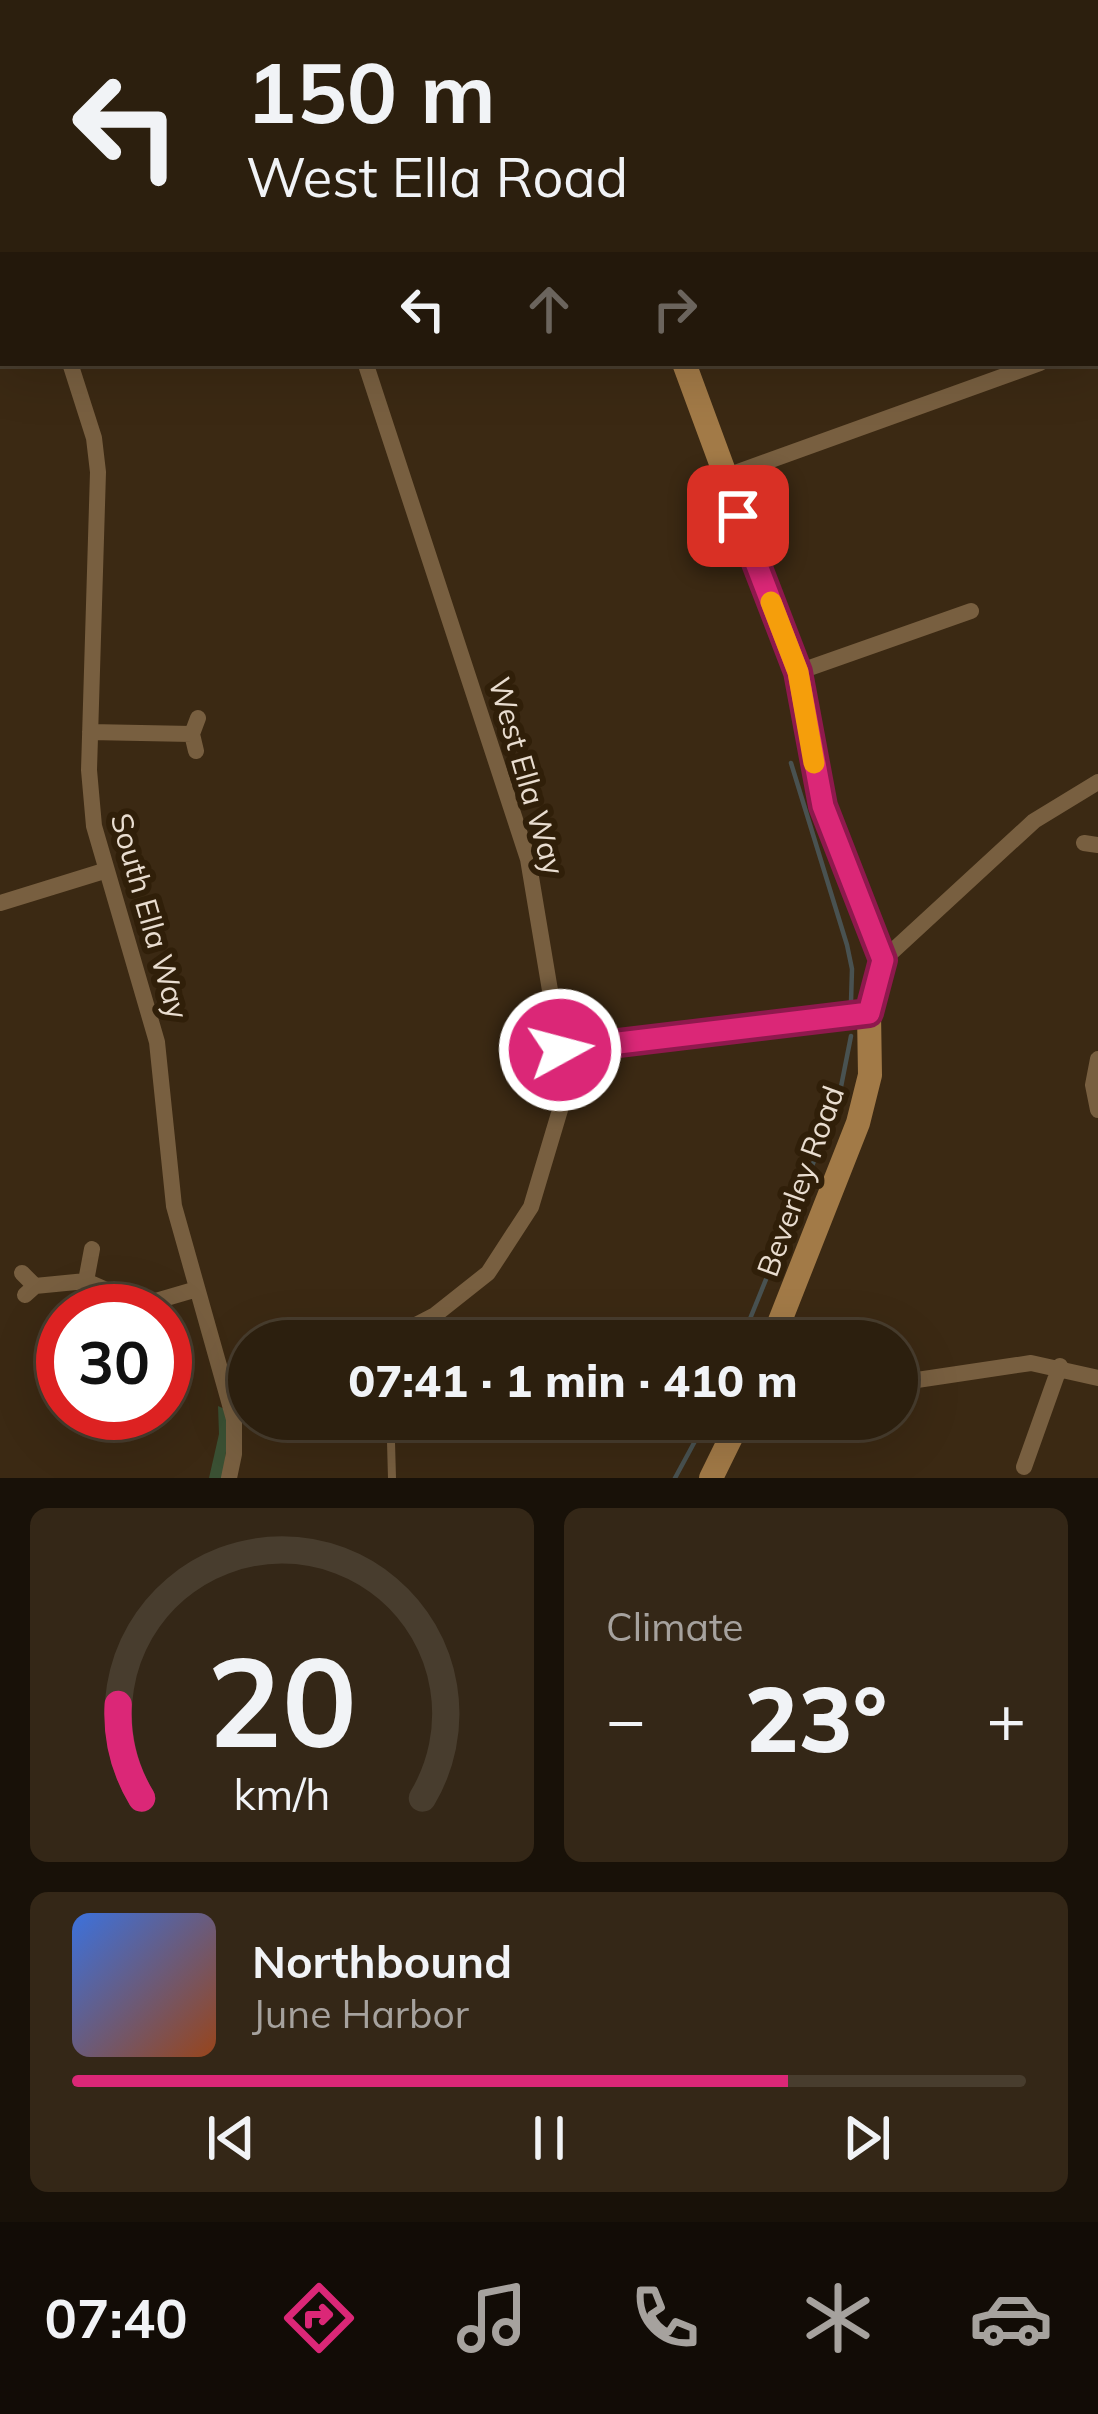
<!DOCTYPE html>
<meta charset="utf-8">
<style>
body{margin:0;font-family:Mulish,sans-serif;background:#342717;color:#f1f3f6;height:100vh;display:flex;flex-direction:column;font-size:45px;white-space:nowrap}
*{box-sizing:border-box;margin:0}
p{font-size:39px;color:#a6a29e}
.icon{flex:none;width:66px;height:66px;fill:none;stroke:currentColor;stroke-width:2;stroke-linecap:round;stroke-linejoin:round}
.map{position:relative;height:1478px;overflow:hidden}
.drawer{display:flex;flex-direction:column;gap:30px;padding:30px;background:#181108;flex:1}
.drawer>*{flex:none}
.hud{position:absolute;left:0px;top:0px;width:1098px;height:366px;box-shadow:0 12px 48px #0002,0 0 0 3px #483d2e;background:#2c1f0e;color:#f1f3f6;overflow:hidden}
.speed{position:absolute;left:36px;top:1284px;display:flex;gap:24px;font-size:60px;font-weight:700;text-align:center}
.speed>*{display:grid;place-content:center;width:156px;height:156px;border-radius:50%;background:#2c1f0e;box-shadow:0 12px 48px #0002,0 0 0 3px #483d2e;line-height:1}
.speed .limit{border:18px solid #d22;background:#fff;color:#111}
.pin{position:absolute;display:grid;place-items:center;width:102px;height:102px;color:#fff;margin:-51px;border-radius:24px;box-shadow:0 6px 18px #0006}
.me{position:absolute;width:132px;margin:-66px;rotate:83deg;stroke-linejoin:round;filter:drop-shadow(0 0 9px #0008)}
.turn{display:flex;align-items:center;gap:42px;height:252px;padding:0 48px;font-size:54px}
.turn .icon{width:156px;height:156px;stroke-width:2.5}
.turn b{display:block;font-size:84px;line-height:102px}
.lanes{display:flex;align-items:center;height:114px;padding:0 48px;background:#0003;justify-content:center;gap:60px;direction:ltr}
.lanes .off{opacity:.35}
.big{font-size:90px;font-weight:800;line-height:1.1}
.drawer .card{flex:1;display:flex;flex-direction:column;justify-content:center;gap:18px;min-width:0;padding:0 42px;border-radius:18px;background:#342717}
.drawer .dial{align-items:center;gap:0}
.dial svg{height:312px;overflow:visible;fill:none;stroke:#483d2e;stroke-width:7;stroke-linecap:round;text-anchor:middle}
.dial text{fill:#f1f3f6;stroke:none}
.song{display:flex;align-items:center;gap:36px}
.cover{width:144px;height:144px;border-radius:18px;background:linear-gradient(135deg,hsl(220 70% 55%),hsl(20 70% 35%))}
.played{height:12px;border-radius:6px;background:linear-gradient(90deg,#db2777 75%,#483d2e 75%)}
.keys{display:flex;justify-content:space-around;direction:ltr}
.heat{display:flex;justify-content:space-between;align-items:center;font-size:66px;direction:ltr}
.drawer .tiles{flex:1;display:grid;gap:30px;grid-template-columns:1fr 1fr}
.card:last-child{grid-column:span 2}
.trip{position:absolute;left:228px;top:1320px;width:690px;height:120px;border-radius:60px;background:#2c1f0e;box-shadow:0 12px 48px #0002,0 0 0 3px #483d2e;font-weight:800;line-height:120px;text-align:center}
.dock{display:flex;height:192px;justify-content:space-around;align-items:center;background:#120c06;color:#a6a29e}
.dock .icon{width:84px;height:84px}
.dock .on{color:#db2777}
.dock b{font-size:54px;color:#f1f3f6}
.map>svg:first-child{display:block}
.green{fill:#3a5033}
.lines{fill:none;stroke-linecap:round;stroke-linejoin:round}
.stream{stroke:#495251;stroke-width:4.5}
.lane{stroke:#785f40;stroke-width:8}
.street{stroke:#785f40;stroke-width:16}
.secondary{stroke:#a27a47;stroke-width:24}
.route-casing{stroke:#8e194d;stroke-width:30}
.route{stroke:#db2777;stroke-width:21}
.slow{stroke:#f59e0b;stroke-width:21}
.labels{text-anchor:middle;dominant-baseline:central;stroke-width:12;stroke-linejoin:round;paint-order:stroke}
.street-label{font-size:30px;fill:#e9ddd0;stroke:#301f09}
</style>
<div class="map">
<svg width="1098" height="1478" viewBox="0 0 1098 1478">
<rect width="100%" height="100%" fill="#3b2913"/>
<path class="green" d="M218 1406 229 1411 224 1478H209L219 1434Z"/>
<g class="lines">
<path class="stream" d="M791 763 847 945 852 969 851 1002
M741 1341 838 1102 851 1036
M675 1478 707 1419"/>
<path class="lane" d="M380 1419 391 1442 392 1478"/>
<path class="street" d="M134 0 135 3
M186 3 194 0
M1095 36 1098 35
M0 65 3 64
M0 157 3 166
M1095 343 1098 342
M70 363 94 438 98 472 89 770 94 826 157 1042 174 1206 234 1419V1454L229 1478
M367 368 528 859 560 1050V1110L531 1207 488 1273 435 1315 406 1330 399 1341
M724 477 1040 363
M798 672 971 611
M90 732 192 734
M196 751 192 734 198 718
M1084 843 1098 845
M0 903 104 871
M883 960 1034 821 1098 782
M560 1050 869 1013
M1098 1059 1093 1085 1098 1110
M22 1273 35 1286 25 1295
M86 1281 92 1249
M35 1286 86 1281 127 1299 156 1301 197 1289
M435 1315 448 1341
M897 1383 1031 1363 1098 1378
M231 1402 249 1397
M1024 1467 1060 1366"/>
<path class="secondary" d="M572 0 573 3
M684 363 798 672 823 806 883 960 869 1013 870 1075 858 1123 772 1341
M711 1478 740 1419"/>
</g>
<g class="lines">
<defs>
<path id="route" d="M560 1050 869 1013 883 960 823 806 798 672 738 516"/>
</defs>
<use href="#route" class="route-casing"/>
<use href="#route" class="route"/>
<path class="slow" d="M771 602 798 672 814 763"/>
</g>
<g class="labels">
<g class="street-label">
<text transform="translate(527 776) rotate(74)">West Ella Way</text>
<text transform="translate(150 916) rotate(74)">South Ella Way</text>
<text transform="translate(800 1181) rotate(-70)">Beverley Road</text>
</g>
</g>
</svg>
<div class="speed"><div class="limit">30</div></div>
<div class="pin" style="left:738px;top:516px;background:#d93025"><svg class="icon" aria-label="arrive" viewBox="0 0 24 24"><path d="M6 21V4h12l-3 4 3 4H6"/></svg></div>
<svg class="me" style="left:560px;top:1050px" viewBox="-20 -20 40 40"><circle r="17" fill="#db2777" stroke="#fff" stroke-width="3"/><path d="M0-11L8 9 0 5-8 9z" fill="#fff"/></svg>
<div class="trip">07:41 · 1 min · 410 m</div>
<div class="hud">
<div class="turn"><svg class="icon" aria-label="left" viewBox="0 0 24 24"><path d="M17 20v-9H6M10 6l-5 5 5 5"/></svg><div><b>150 m</b>West Ella Road</div></div>
<div class="lanes"><svg class="icon" aria-label="left" viewBox="0 0 24 24"><path d="M17 20v-9H6M10 6l-5 5 5 5"/></svg><svg class="icon off" aria-label="ahead" viewBox="0 0 24 24"><path d="M12 20V5M6 11l6-6 6 6"/></svg><svg class="icon off" aria-label="right" viewBox="0 0 24 24"><path d="M7 20v-9h11M14 6l5 5-5 5"/></svg></div>
</div>
</div>
<section class="drawer">
<div class="tiles">
<div class="card dial"><svg viewBox="0 0 100 80">
<path d="M14 69A42 42 0 1 1 86 69"/>
<path d="M14 69A42 42 0 0 1 8 45" stroke="#db2777"/>
<text x="50" y="56" font-size="32" font-weight="700">20</text>
<text x="50" y="72" font-size="11">km/h</text>
</svg></div>
<div class="card"><p>Climate</p>
<div class="heat"><a>−</a><b class="big">23°</b><a>+</a></div>
</div>
<div class="card">
<div class="song"><i class="cover"></i><div><b>Northbound</b><p>June Harbor</p></div></div>
<div class="played"></div>
<div class="keys"><svg class="icon" aria-label="previous" viewBox="0 0 24 24"><path d="M18 5L8 12l10 7zM5 5v14"/></svg><svg class="icon" aria-label="pause" viewBox="0 0 24 24"><path d="M8 5v14M16 5v14"/></svg><svg class="icon" aria-label="next" viewBox="0 0 24 24"><path d="M6 5l10 7-10 7zM19 5v14"/></svg></div>
</div>
</div>
</section>
<nav class="dock">
<b>07:40</b>
<svg class="icon on" aria-label="directions" viewBox="0 0 24 24"><path d="M12 3l9 9-9 9-9-9zM9 14v-3h6M13 9l2 2-2 2"/></svg>
<svg class="icon" aria-label="music" viewBox="0 0 24 24"><path d="M9 18V5l10-2v13"/><circle cx="6" cy="18" r="3"/><circle cx="16" cy="16" r="3"/></svg>
<svg class="icon" aria-label="phone" viewBox="0 0 24 24"><path d="M5 4h4l2 5-3 2q2 4 5 5l2-3 5 2v4C11 20 4 13 5 4z"/></svg>
<svg class="icon" aria-label="climate" viewBox="0 0 24 24"><path d="M12 3v18M4 7l16 10M4 17L20 7"/></svg>
<svg class="icon" aria-label="car" viewBox="0 0 24 24"><path d="M5 17H2v-5l4-1 3-4h7l3 4 3 1v5h-3M9 17h6M6 11h13"/><circle cx="7" cy="17" r="2"/><circle cx="17" cy="17" r="2"/></svg>
</nav>
